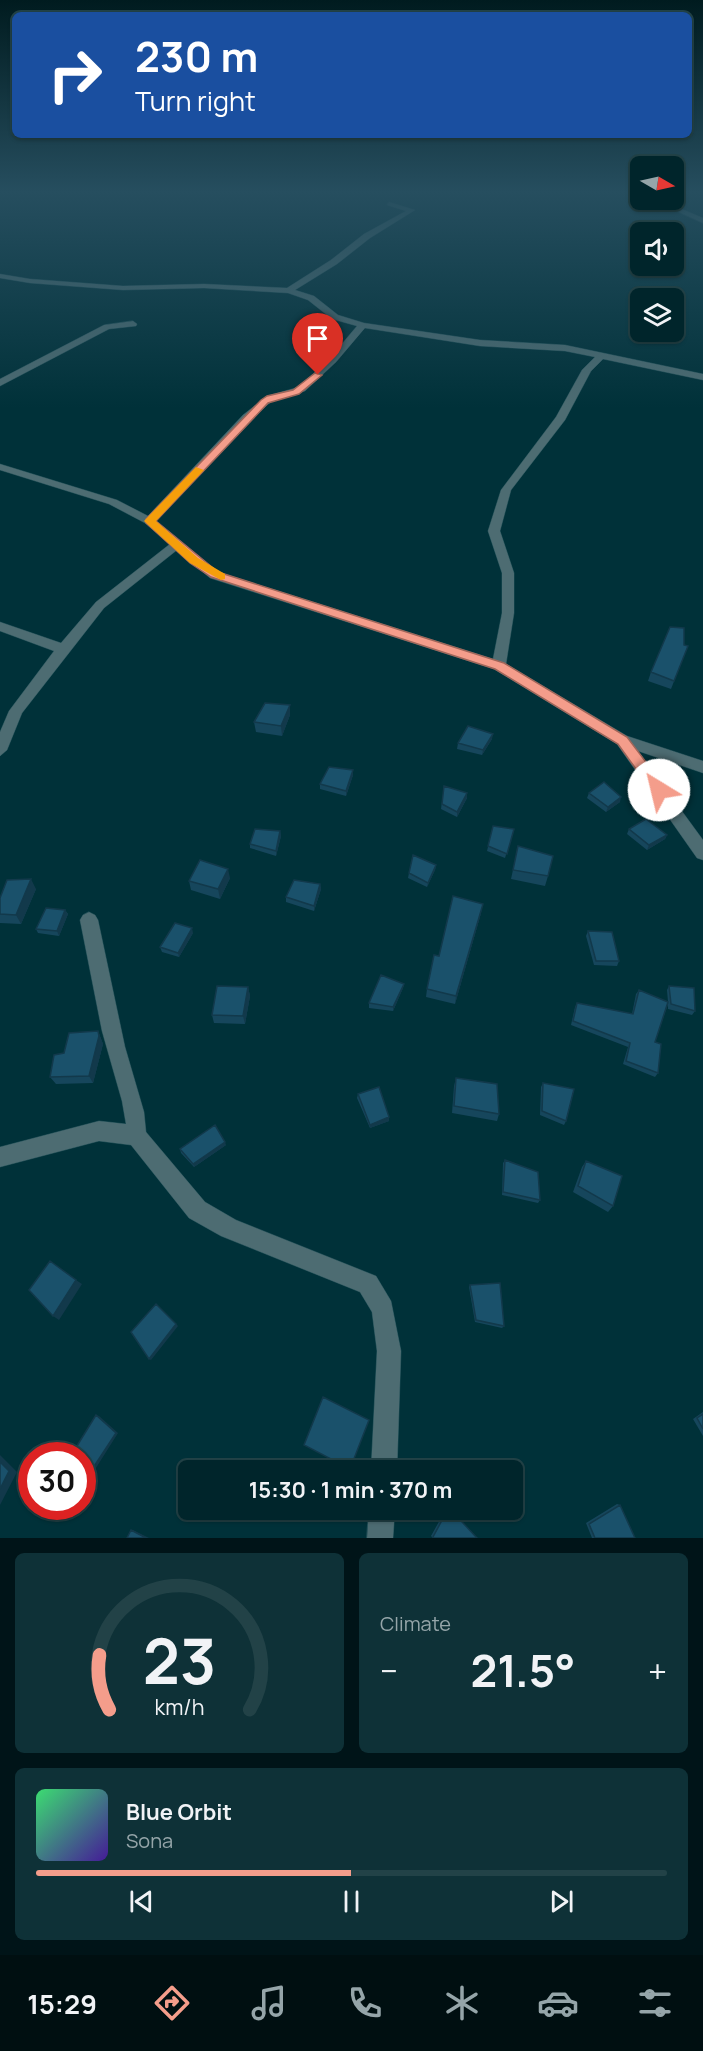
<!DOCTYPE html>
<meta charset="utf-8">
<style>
body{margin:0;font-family:Manrope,sans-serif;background:#0e3137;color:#f1f3f6;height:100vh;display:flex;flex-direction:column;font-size:22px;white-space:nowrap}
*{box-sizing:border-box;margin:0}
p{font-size:20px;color:#95a5a9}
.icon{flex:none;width:33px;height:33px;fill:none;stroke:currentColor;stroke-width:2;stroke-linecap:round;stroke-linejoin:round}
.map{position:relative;height:1538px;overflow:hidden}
.side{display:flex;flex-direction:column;gap:15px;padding:15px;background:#001418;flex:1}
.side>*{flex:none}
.banner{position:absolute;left:12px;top:12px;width:680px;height:126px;border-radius:9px;box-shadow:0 2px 4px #0004,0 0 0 2px #224247;background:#1a4fa0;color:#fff;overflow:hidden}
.needle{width:39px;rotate:99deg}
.buttons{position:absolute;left:630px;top:156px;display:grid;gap:12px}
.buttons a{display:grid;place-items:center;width:54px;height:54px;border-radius:9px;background:#00252b;box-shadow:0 2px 4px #0004,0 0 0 2px #224247;font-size:30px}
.speed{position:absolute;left:18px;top:1442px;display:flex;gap:12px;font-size:30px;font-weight:700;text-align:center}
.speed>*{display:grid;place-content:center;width:78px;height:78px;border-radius:50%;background:#00252b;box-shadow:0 2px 4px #0004,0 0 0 2px #224247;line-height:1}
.speed .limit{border:9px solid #d22;background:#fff;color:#111}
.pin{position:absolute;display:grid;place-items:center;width:51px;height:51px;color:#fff;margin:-62px -26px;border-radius:50% 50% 50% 0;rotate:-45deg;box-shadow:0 0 6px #0007}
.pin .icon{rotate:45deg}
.me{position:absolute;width:66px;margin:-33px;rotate:324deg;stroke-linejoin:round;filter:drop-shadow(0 0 4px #0008)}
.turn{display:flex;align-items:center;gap:21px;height:126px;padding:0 24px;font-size:27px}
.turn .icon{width:78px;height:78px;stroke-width:2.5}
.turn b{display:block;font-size:42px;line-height:51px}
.big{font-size:45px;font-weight:700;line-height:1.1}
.side .widget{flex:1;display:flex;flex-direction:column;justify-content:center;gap:9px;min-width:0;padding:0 21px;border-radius:9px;background:#0e3137}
.side .dial{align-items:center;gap:0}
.dial svg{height:156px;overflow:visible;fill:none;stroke:#224247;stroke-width:7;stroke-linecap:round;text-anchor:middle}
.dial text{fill:#f1f3f6;stroke:none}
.song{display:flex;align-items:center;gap:18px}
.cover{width:72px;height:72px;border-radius:9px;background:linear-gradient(135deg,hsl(140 70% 55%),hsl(260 70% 35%))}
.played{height:6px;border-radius:3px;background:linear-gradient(90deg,#f49d8b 50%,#224247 50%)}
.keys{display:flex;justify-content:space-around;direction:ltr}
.heat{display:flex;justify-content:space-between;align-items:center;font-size:33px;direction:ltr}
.side .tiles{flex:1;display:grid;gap:15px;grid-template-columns:1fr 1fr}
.widget:last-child{grid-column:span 2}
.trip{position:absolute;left:178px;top:1460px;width:345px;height:60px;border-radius:9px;background:#00252b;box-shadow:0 2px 4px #0004,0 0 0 2px #224247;font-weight:700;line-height:60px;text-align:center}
.menu{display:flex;height:96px;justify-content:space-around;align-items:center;background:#000f11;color:#95a5a9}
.menu .icon{width:42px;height:42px}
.menu .current{color:#f49d8b}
.menu b{font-size:27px;color:#f1f3f6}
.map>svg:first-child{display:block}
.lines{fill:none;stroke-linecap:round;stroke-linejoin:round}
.minor-casing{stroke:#1f4e56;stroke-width:1}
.minor{fill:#4d6c72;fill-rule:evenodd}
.wall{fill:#16465c}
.shaded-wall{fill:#12394b}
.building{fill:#1a516b;stroke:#12394b;stroke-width:1.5}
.route{fill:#f49d8b;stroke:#9f665a;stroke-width:1.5}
.slow{fill:#f59e0b}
</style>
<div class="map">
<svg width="703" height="1538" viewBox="0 0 703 1538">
<rect width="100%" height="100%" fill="#003139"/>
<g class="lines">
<defs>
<path id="minor" d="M652 200H660L703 218V223Z
M389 202 415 210 370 238 337 264 295 290 314 296 338 315 364 323 480 340 565 345 703 374V380L603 359 591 371 565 420 511 490 500 531 514 573V613L506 664 627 736 703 761V773L638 751 703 840V860L697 858 617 744 494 669 210 578 177 550 104 608 22 713 7 750 0 756V732L9 711 54 651 0 631V622L61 643 96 602 170 544 145 523 109 504 0 470V464L117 500 148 516 243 415 267 396 299 387 330 358 357 326 332 319 308 300 288 293 204 288 123 290 30 283 0 278V274L30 279 123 286 204 284 287 288 331 260 364 234 406 211 387 205ZM365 328 480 346 565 351 595 357 582 370 556 417 501 490 488 531 502 573V613L493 659 218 572 156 521 251 419 273 400 305 391 336 362Z
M133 321 137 324 136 326 109 329 0 386V379L104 325Z
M89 912 95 915 98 920 125 1047 144 1112 146 1132 205 1202 236 1220 376 1276 391 1301 401 1351 397 1470H371L377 1351 372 1312 360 1292 221 1236 189 1218 131 1145 99 1141 0 1167V1147L99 1121 126 1124 122 1101 102 1031 80 920 83 915Z
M369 1509H395L393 1538H367Z"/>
</defs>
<use href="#minor" class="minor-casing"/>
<use href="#minor" class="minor"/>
</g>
<path class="wall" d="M688 646 671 689 648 681 651 672Z
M290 705V715L282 736 256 732 254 722Z
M492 739 482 755 457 749 458 743Z
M353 775 346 796 320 789V784Z
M444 786 467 798 457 817 441 809Z
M589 793 620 802 606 812 587 798Z
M493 826 514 829 505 858 487 851Z
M629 829 667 835 665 839 647 850 627 834Z
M280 831 281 836 276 856 250 848V844Z
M516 856 548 876 545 886 511 879Z
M436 865 435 870 427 887 408 878 409 873Z
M230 878 220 899 191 890 189 881Z
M320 884 321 889 314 911 286 902V897Z
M36 889 21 924 0 923V898Z
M65 910 68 914 59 936 38 933 36 929Z
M481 913 455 1004 426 997 427 989 439 956Z
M588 931 619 961 617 966 594 965 586 936Z
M193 933 179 957 162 952 160 947Z
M404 984 403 988 393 1011 369 1008V1003Z
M669 986 695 1011 692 1015 668 1009V1004L655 1042 658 1073 655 1077 623 1064 628 1047 571 1025 575 1007 577 1003 632 1014 636 994 639 990 668 1002 667 990Z
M248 987 250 996 245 1024 214 1023 212 1015Z
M98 1031 103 1044 93 1083 56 1084 50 1077 64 1053Z
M456 1078 499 1114 497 1121 452 1113 454 1086Z
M543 1083 566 1121 564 1125 540 1115 541 1087Z
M358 1094 389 1117V1121L370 1128 357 1098Z
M226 1145 194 1167 181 1153 180 1149Z
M505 1160 540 1200 538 1203 502 1195 503 1163Z
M586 1161 613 1206 608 1212 573 1192 582 1167Z
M470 1285 504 1326 502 1328 475 1322 469 1287Z
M703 1412V1436L693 1419Z
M617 1504 620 1505 635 1538H592L586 1523Z
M446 1509H450L477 1538H433L431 1536Z"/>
<path class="shaded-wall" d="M290 705V715L282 736 281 726Z
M493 734 492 739 482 755 483 750Z
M353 770V775L346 796V791Z
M467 793V798L457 817V812Z
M621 797 620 802 606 812 608 807Z
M280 831 281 836 276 856V851Z
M667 835 665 839 647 850 649 845Z
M436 865 435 870 427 887 428 883Z
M228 869 230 878 220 899 218 889Z
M31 879 36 889 21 924 16 915Z
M320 884 321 889 314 911V906Z
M483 904 481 913 455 1004 456 996Z
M65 910 68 914 59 936 57 931Z
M192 928 193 933 179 957 178 953Z
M404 984 403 988 393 1011V1007Z
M248 987 250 996 245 1024 243 1016Z
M98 1031 103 1044 93 1083 89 1076Z
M389 1117V1121L370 1128V1125Z
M225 1142 226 1145 194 1167 193 1164Z
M76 1280 82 1284 59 1320 53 1316Z
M176 1324 178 1326 151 1360 149 1359Z
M96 1415 99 1416 118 1433 94 1471H91Z
M0 1455 17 1472 0 1505Z
M131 1530H133L149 1538H146Z"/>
<path class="building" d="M670 627 684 628V645L688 646 674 681 651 672Z
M265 703 290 705 281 726 254 722Z
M468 726 493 734 483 750 458 743Z
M329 767 353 770 346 791 320 784Z
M604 782 621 797 608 807 589 793Z
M444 786 467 793 457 812 442 804Z
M646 819 667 835 649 845 629 829Z
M493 826 514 829 507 854 488 846Z
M255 829 280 831 276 851 250 844Z
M518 846 553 856 548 876 513 870Z
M413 855 436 865 428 883 409 873Z
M200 860 228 869 218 889 189 881Z
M31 879 16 915 0 914V898L7 880Z
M294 880 320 884 314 906 286 897Z
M453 896 483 904 456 996 427 989 434 955 439 956Z
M46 908 65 910 57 931 36 929Z
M175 923 192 928 178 953 160 947Z
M588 931 612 932 619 961H596Z
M381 975 404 984 393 1007 369 1003Z
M217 986 248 987 243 1016 212 1015Z
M669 986 694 988 695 1011 671 1004Z
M639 990 668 1002 655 1042 661 1044 658 1073 626 1061 630 1043 573 1021 577 1003 633 1014Z
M98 1031 99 1036 89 1076 50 1077 54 1055 64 1053 69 1033Z
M456 1078 497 1084 499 1114 454 1106Z
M543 1083 574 1089 566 1121 542 1111Z
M379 1087 389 1117 370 1125 358 1094Z
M215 1125 225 1142 193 1164 180 1149Z
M505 1160 538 1172 540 1200 503 1192Z
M586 1161 622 1176 613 1206 578 1186Z
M50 1261 76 1280 53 1316 29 1290Z
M500 1283 504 1326 476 1320 470 1285Z
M156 1304 176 1324 149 1359 131 1332Z
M323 1397 369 1420 350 1469 304 1445Z
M703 1414V1429L697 1418Z
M96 1415 116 1433 91 1471 82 1463V1455H73L72 1454Z
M0 1462 9 1471 0 1489Z
M620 1505 635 1538H595L589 1524Z
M448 1509H450L477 1538H434L433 1537Z
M131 1530 146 1538H127Z"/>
<linearGradient id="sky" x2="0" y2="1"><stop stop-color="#001b1f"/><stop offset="0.47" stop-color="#264e5f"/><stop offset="1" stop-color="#264e5f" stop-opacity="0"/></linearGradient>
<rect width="703" height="408" fill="url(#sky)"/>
<path class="route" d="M315 373 322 375 299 394 268 403 156 521 218 572 504 663 627 737 664 786V794H654L618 744 495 669 211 577 190 563 146 523V519L261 400 267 396 293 390Z"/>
<path class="slow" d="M196 467 204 470 156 521 198 558 225 574V579L221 580 190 563 144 521Z"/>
</svg>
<div class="buttons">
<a><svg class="needle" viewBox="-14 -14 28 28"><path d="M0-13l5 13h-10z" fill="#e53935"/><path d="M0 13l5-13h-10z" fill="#95a5a9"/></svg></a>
<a><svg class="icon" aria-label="sound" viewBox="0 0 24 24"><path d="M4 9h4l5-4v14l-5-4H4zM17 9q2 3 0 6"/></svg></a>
<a><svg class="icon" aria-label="layers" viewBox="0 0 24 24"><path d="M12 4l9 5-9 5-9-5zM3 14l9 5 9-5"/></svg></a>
</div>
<div class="speed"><div class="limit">30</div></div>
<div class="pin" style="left:318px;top:375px;background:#d93025"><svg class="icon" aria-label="arrive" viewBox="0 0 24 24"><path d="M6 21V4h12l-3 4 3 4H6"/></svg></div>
<svg class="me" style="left:659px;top:790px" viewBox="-20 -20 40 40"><circle r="19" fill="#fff"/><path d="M0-13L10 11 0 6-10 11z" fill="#f49d8b"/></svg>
<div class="trip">15:30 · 1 min · 370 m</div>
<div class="banner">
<div class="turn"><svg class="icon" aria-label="right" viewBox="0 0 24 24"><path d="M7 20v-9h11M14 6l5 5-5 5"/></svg><div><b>230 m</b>Turn right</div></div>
</div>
</div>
<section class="side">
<div class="tiles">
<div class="widget dial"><svg viewBox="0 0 100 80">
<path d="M14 69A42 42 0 1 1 86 69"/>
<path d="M14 69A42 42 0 0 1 9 41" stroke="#f49d8b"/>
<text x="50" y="56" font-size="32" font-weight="700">23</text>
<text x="50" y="72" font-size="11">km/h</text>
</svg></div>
<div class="widget"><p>Climate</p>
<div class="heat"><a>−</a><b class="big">21.5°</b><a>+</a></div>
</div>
<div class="widget">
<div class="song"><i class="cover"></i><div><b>Blue Orbit</b><p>Sona</p></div></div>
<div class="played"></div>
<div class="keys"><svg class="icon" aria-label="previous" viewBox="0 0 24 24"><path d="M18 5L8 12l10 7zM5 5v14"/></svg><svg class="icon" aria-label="pause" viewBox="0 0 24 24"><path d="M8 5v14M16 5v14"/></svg><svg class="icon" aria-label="next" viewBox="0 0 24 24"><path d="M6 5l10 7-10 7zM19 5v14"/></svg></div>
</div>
</div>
</section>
<nav class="menu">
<b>15:29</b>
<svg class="icon current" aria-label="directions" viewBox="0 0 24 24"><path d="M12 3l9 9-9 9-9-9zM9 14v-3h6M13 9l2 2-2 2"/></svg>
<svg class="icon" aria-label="music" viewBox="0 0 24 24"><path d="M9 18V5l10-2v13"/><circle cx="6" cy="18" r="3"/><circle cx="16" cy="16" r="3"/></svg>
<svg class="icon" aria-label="phone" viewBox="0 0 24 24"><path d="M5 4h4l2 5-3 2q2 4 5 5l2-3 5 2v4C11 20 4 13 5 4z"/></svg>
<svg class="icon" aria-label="climate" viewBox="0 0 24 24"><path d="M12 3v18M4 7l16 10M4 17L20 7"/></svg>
<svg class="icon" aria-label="car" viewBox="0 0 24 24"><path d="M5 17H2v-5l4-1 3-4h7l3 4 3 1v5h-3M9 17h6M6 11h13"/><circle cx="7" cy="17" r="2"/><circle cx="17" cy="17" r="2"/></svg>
<svg class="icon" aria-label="filters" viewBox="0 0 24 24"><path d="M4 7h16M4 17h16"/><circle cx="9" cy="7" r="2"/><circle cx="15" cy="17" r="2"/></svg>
</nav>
